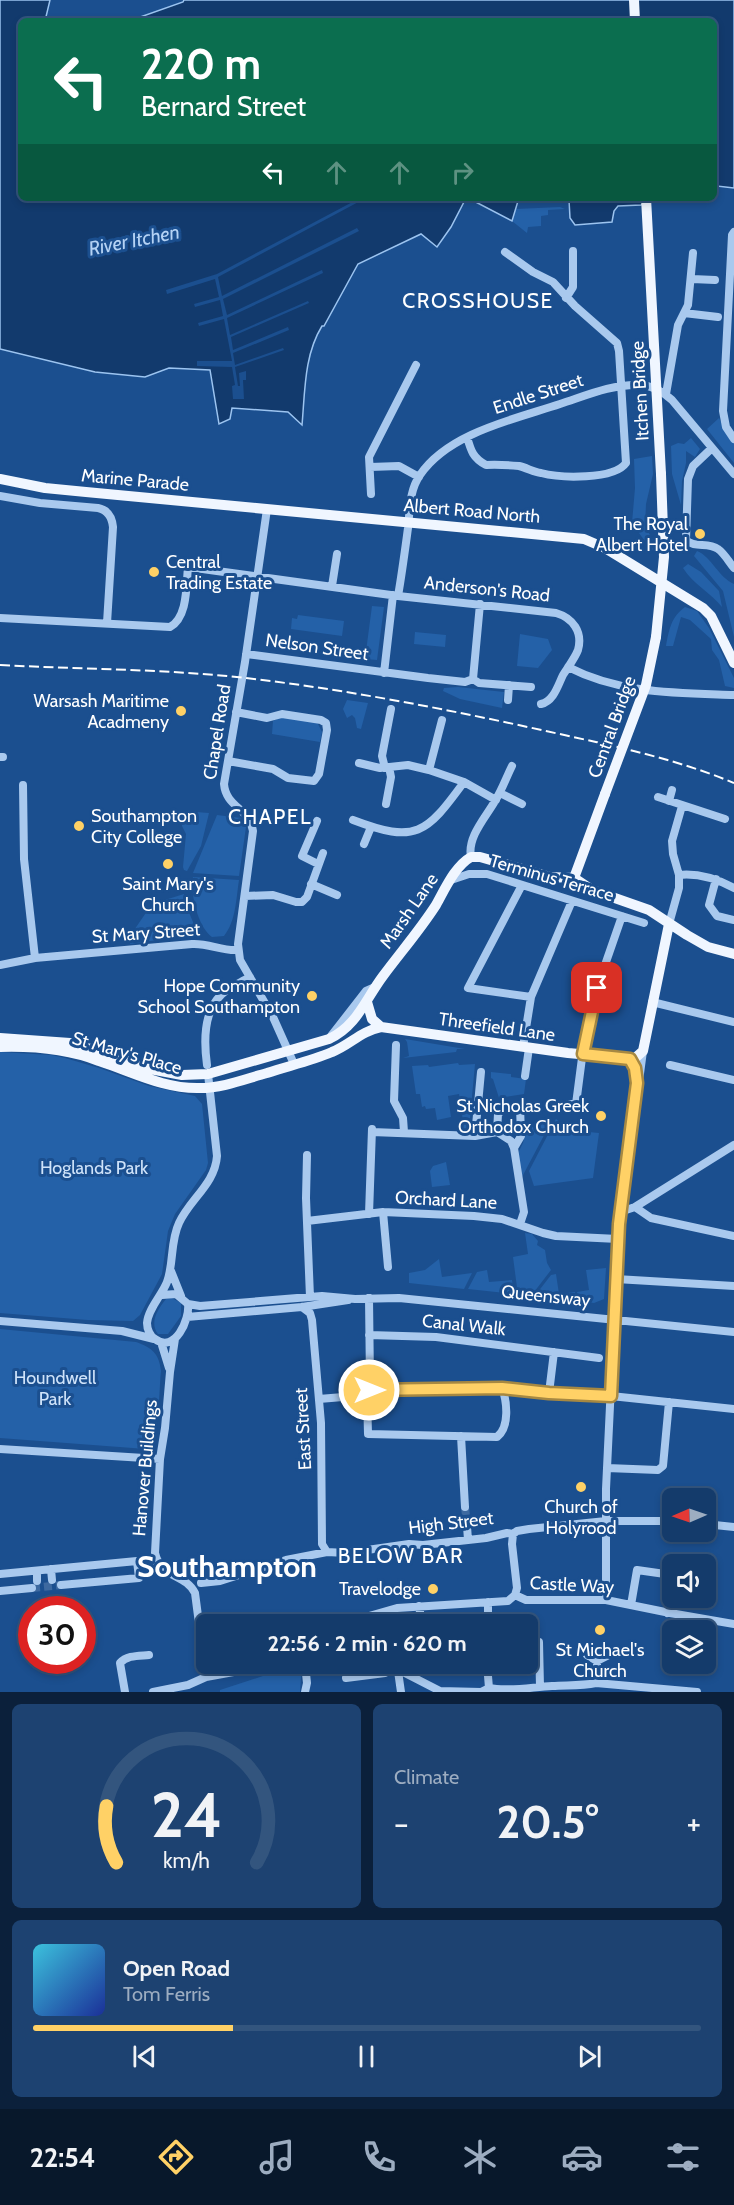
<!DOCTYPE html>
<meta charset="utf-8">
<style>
body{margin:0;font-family:Cabin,sans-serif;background:#1d4271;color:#f1f3f6;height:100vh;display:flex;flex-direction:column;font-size:22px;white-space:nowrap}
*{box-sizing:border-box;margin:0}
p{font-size:20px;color:#9dadc1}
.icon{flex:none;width:33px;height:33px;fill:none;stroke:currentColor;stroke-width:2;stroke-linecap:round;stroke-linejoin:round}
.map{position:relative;height:1692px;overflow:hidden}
.details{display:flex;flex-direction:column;gap:12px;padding:12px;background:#0b203b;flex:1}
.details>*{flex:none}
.hud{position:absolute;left:18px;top:18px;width:699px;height:183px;border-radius:9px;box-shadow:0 3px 9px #0003,0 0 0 2px #33557e;background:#0b6e4f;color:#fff;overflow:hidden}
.needle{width:39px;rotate:268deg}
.buttons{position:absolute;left:662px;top:1488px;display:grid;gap:12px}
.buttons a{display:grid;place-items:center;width:54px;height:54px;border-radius:9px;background:#143b6b;box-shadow:0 3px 9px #0003,0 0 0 2px #33557e;font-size:30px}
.speed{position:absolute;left:18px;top:1596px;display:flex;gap:12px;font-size:30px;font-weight:700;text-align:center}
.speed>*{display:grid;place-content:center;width:78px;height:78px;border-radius:50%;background:#143b6b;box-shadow:0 3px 9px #0003,0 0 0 2px #33557e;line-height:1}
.speed .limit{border:9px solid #d22;background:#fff;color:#111}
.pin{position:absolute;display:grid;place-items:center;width:51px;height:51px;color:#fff;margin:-26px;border-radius:12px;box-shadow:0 3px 9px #0006}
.me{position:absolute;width:66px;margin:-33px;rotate:90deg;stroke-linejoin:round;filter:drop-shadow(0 0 4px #0008)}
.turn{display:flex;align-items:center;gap:21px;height:126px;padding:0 24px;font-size:27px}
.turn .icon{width:78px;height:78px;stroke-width:2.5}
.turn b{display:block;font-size:42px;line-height:51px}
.lanes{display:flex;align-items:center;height:57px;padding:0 24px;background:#0003;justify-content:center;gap:30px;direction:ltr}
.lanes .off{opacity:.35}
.big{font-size:45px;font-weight:800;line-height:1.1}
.details .widget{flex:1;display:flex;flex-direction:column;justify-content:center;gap:9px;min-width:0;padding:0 21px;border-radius:9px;background:#1d4271}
.details .dial{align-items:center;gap:0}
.dial svg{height:156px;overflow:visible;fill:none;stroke:#33557e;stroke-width:7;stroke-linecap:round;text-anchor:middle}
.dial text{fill:#f1f3f6;stroke:none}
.song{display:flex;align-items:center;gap:18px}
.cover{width:72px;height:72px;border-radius:9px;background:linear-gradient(135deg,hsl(190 70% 55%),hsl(230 70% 35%))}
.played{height:6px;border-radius:3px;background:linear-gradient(90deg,#ffd166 30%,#33557e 30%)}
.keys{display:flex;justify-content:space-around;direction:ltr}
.heat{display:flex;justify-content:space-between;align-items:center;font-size:33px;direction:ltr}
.details .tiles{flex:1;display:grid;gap:12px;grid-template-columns:1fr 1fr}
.widget:last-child{grid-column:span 2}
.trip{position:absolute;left:196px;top:1614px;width:342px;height:60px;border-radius:9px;background:#143b6b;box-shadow:0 3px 9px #0003,0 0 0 2px #33557e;font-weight:800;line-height:60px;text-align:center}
.dock{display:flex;height:96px;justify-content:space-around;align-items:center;background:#08182b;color:#9dadc1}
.dock .icon{width:42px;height:42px}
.dock .current{color:#ffd166}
.dock b{font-size:27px;color:#f1f3f6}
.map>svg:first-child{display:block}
.green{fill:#2461a8}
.water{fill:#123a6d;stroke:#9cc4f0;stroke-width:1.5}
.pier{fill:#1b4f8f}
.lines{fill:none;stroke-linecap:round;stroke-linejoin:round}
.minor-tunnel{stroke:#3d69a0;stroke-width:8;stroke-dasharray:8 4;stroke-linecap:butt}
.minor{stroke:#a9c9ee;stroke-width:8}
.major{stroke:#f0f6ff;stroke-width:10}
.rail{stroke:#fff;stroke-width:2;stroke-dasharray:10 4.5;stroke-linecap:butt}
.major-bridge{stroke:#f0f6ff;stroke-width:10}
.route-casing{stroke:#a68842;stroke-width:15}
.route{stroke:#ffd166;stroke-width:10}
.poi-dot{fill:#ffd166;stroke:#1b4f8f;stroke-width:2}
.labels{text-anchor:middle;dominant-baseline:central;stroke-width:6;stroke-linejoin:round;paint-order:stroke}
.street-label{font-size:18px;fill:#fff;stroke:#1b4f8f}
.poi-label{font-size:18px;fill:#fff;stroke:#1b4f8f;text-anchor:end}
.park-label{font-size:18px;fill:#cfe3fa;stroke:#1b4f8f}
.water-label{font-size:20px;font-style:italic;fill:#b5d3f5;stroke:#1b4f8f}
.quarter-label{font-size:21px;letter-spacing:1.5px;fill:#fff;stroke:#1b4f8f}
.town-label{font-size:30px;font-weight:bold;fill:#fff;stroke:#1b4f8f}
</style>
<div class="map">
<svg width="734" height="1692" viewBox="0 0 734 1692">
<rect width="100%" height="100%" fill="#1b4f8f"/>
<path class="green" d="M468 198H651L641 205 618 206 614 211 612 222 576 225 570 218 569 200 518 201 516 209 560 207 565 209 548 210V215L541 216V226L528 227 527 233 512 221Z
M719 418 730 440 734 443V463L707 429Z
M691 438 700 449 695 457 686 451V463L682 481 681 505 672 474 671 446 678 443 684 444Z
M652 456 653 474 646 504 645 526 656 546 654 550H651L632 523 635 488 634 459Z
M697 551C712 557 718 577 734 584V637L723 591 694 556Z
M688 564 701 572 719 591 722 607C711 593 693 584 683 568Z
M372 606 384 607 377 660 365 659Z
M685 607 697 611 709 628 734 678V688L725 686 719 660 712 650 711 639 690 620 681 617 673 646H666C669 630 671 617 685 607Z
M298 615 344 621 342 636 291 629 292 618 297 619Z
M415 632 446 635 445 647 414 644Z
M520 634 548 639 552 650 538 668 517 666Z
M458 687 504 692 502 708 460 699 443 691 444 688Z
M347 700 368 703 361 729 357 728 355 718 352 715 347 718 343 709Z
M281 717 317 722 322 732 320 742 272 734 273 721Z
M182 811 209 813 201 846 187 871 184 870 183 867 186 834 182 826Z
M217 815 241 818 246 827 239 876 193 873Z
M193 877 239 880C236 899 236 921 224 936L212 937C198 927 190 894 193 877Z
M184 894 188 910 198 934 130 944V936L152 904Z
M405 1039 465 1049H457L456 1052 403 1058 409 1056 407 1042Z
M0 1052 51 1055 65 1058 99 1068 149 1086 195 1096 202 1104 208 1163 206 1170 175 1214 168 1231 162 1274 140 1315 133 1321 88 1320 0 1313Z
M458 1063 459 1065 475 1064 469 1129 467 1131H461L460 1122 463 1121 459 1094 448 1096 451 1117 437 1120 435 1108 426 1109 425 1106 422 1107 420 1094H416L412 1066 428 1065 429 1067Z
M491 1072 511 1074V1077L526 1079 524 1094 499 1098 493 1079 491 1078Z
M556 1119 568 1130 599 1133 593 1178 534 1186 529 1171Z
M551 1122 522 1177 518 1153 523 1143 527 1126Z
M446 1162 450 1185 432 1187 430 1171 433 1166Z
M525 1233 532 1234 538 1241 537 1245 545 1250 547 1263 551 1270 531 1296 518 1295 513 1257 528 1254Z
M439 1259 442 1277 472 1273 464 1289 409 1283V1273L425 1270Z
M606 1268 604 1299 594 1303 579 1301 577 1292 589 1290 586 1270Z
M487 1270 489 1282 512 1280 514 1294 468 1289 477 1272Z
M556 1274 559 1294 575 1292 576 1301 534 1297 551 1275Z
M172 1298 181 1303V1316L168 1334H158C149 1322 158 1309 166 1299Z
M0 1329 136 1342C152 1348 159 1353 161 1371 159 1387 160 1441 146 1449L0 1438Z
M286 1664H300L302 1665 300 1692H220V1690L266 1675Z"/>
<path class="water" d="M0 0H50L45 21H21V198H466L451 227 437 247 421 234 358 264 324 326H322C304 355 305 392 302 425L288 412 232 408 230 419 219 424 210 370 169 368 145 377 95 372 0 349Z
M184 0H734V188L717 186 714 193V21H129L183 2Z
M468 198H651L641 205 618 206 614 211 612 222 575 225 570 218 569 200 518 201 512 221Z"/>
<path class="pier" d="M360 198 364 199 218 277 222 296 357 228 359 231 223 299 227 315 322 270 323 273 227 318 230 335 308 301 309 303 231 337 233 350 288 327 289 330 233 353 235 365 283 348 284 350 235 367 238 386H240L239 373 246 371V380H243L244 399H233L232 386 235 385 232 367 197 366V361H232L224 319 199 326 198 323 223 316 220 300 195 307 194 304 219 297 215 279 167 294 166 290 217 274Z"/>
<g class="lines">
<path class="minor-tunnel" d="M465 1507 467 1526
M32 1588 61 1585"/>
<path class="minor" d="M734 232 732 235 723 411 726 427 734 439
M692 279 715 280
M566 298 573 287V251
M684 313 718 317
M666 394 678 325 688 305 693 253
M467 437C471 451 473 458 486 465 497 464 508 465 519 466 527 468 534 472 541 473 560 478 614 480 626 463L619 351 617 343 575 306 553 282 533 272 505 252
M712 448 693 466 688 479 686 540C695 549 708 541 718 549 724 553 729 562 734 568
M370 467 399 466 419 477
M371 494 369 457 416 365
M0 496 40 503 98 508C108 510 112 517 113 527L107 623
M267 509 245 662 224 784C226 808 250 808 253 831L238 944 240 960 273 1017 294 1064
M332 586 337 554
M398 596C402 573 405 550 408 528 410 510 409 491 420 475 448 433 515 419 560 404 585 396 612 384 639 385 652 385 662 391 672 400L734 474
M0 618 170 627C188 617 186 586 188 567L398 596 556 613C573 618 583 632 578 650 575 658 568 667 563 675 558 685 554 701 541 704
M246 654 428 678 465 682 473 679
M568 667C620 694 677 693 734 695
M384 673 393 595
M473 679 480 604
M473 679 479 683 531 687
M508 700 509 685
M0 757H3
M228 761 273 769 288 778 314 781 319 774 327 730 326 723 321 720 282 714 267 718 236 712
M359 763 380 768 408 765 429 770 464 782 496 800
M385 768 382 756 391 709
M429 770 442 720
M23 785 24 859 35 958
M500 793 522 804
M658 797 725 819
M669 801 672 790
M386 804 391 777 389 767
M353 820C416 844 426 834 464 782
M317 821 302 856 318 864
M364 844 371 827
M471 857C467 837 486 817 495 801 502 790 506 778 512 766
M679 875C698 873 717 879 734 888
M716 879 709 905 717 916 734 920
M451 880 469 874H487L644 923
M311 884 337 895
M522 885 468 988 531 997
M245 896 273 895 296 902H302L307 897 323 853
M669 924 679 888V875L673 854 672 841 682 806
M0 965 35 958 192 944C208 943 222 951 237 950
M652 1002 734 1022
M331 1036 366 991 375 987
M396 1045 394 1101 403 1118 404 1132
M523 1047 531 997 572 901
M630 1059 634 1064 637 1083
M207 1065C204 1043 203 1012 221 995 228 988 240 983 250 977
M670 1065 734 1080
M525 1076 529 1048
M569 1104H576L585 1035 597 988 622 916
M372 1132 475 1136 497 1132 511 1141 514 1148 524 1212 520 1224
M497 1132 498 1114 504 1109 520 1106 521 1136 514 1148
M475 1136 481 1072
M307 1155 306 1198 310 1297
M635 1207 651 1218 734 1236
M383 1212 388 1267
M620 1212 635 1207 734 1145
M369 1214 372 1129
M307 1221 383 1212 474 1216 502 1219 543 1233 556 1236 618 1239
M171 1271 181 1296
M616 1279 734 1286
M162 1295 176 1294 188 1304C190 1319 175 1354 155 1339 150 1336 147 1329 147 1323 148 1309 162 1295 167 1282 174 1263 170 1242 179 1223 190 1199 215 1184 217 1156L208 1074
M369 1298 370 1382 367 1395 368 1434 497 1437C510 1427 507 1401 502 1388
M188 1304 200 1306 322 1296 355 1299 399 1298 734 1332
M302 1307 310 1313 312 1320 321 1423 322 1544 327 1552
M187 1317 302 1307 348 1300
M0 1321 122 1331 154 1339
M369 1335 436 1337 599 1358
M175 1339 170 1372 165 1428 160 1459 155 1553C161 1579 185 1573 195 1593L206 1677
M161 1342 169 1368
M369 1390 502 1388 549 1393 611 1396 734 1409
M549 1393 554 1352
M319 1399 367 1395
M461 1436 465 1507
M0 1449 160 1459
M607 1468 658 1470 663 1466 669 1402
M705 1524 734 1527
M467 1526 468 1540
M513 1534 512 1544 517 1588 515 1595
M138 1568 152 1566
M51 1569 52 1580
M37 1571V1581
M0 1574 137 1561 139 1578 61 1585
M201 1583 220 1581 286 1560 327 1552 346 1553 409 1544 423 1545 486 1538 507 1533 513 1534 517 1531 529 1529 606 1521H672
M0 1591 32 1588
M515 1595 526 1600H606L670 1613 734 1624
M606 1600V1489L618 1239 643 1051
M631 1605 637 1570 672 1575
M419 1606 422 1624
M667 1613 673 1606 675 1598
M341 1624 397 1608 508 1601 515 1595
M488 1624V1602
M539 1642 540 1687
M587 1655 597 1661V1677
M597 1661 611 1654
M397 1664 401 1692
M487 1664 489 1688
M399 1670 440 1691 481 1692 489 1688
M346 1678 385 1673
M489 1688C509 1692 532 1687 552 1686 568 1685 581 1686 596 1683L697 1692
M125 1692 120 1663C127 1655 139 1656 149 1655
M153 1692 188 1685 206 1677 239 1671 261 1664
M305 1692 307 1683 305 1664"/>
<path class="major" d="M634 0 635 21
M0 479 45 488 86 492 584 539 605 548 703 608 711 616 734 663
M656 637 664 557 661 474
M574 878 605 794
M367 1002 372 1019 381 1027
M0 1038 70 1043 109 1054 150 1069 182 1075 208 1074 329 1039C357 1026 365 1000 383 976 400 953 420 930 436 905 445 889 455 866 471 857H480L550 877 574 878 592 890 649 910 687 935 708 947 734 954
M0 1047C33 1046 68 1049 99 1061 133 1072 164 1089 200 1088 223 1088 245 1079 267 1073 288 1066 311 1061 332 1052 350 1045 361 1031 381 1027L568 1053 634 1059 643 1051 669 924"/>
<path class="rail" d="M0 665C76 669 152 669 227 676 334 687 441 708 546 731 609 745 674 758 734 783"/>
<path class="major-bridge" d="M646 198 661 474
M605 794 646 685 656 637"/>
</g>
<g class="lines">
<defs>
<path id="route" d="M369 1390 502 1388 549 1393 611 1396 619 1224 637 1083 635 1068 630 1059 583 1054 597 988"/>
</defs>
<use href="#route" class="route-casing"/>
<use href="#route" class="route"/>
</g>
<g class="poi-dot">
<circle cx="700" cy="534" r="6"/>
<circle cx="154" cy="572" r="6"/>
<circle cx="181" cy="711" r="6"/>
<circle cx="79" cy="826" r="6"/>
<circle cx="168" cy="864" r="6"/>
<circle cx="312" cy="996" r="6"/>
<circle cx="601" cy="1116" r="6"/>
<circle cx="581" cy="1487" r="6"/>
<circle cx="433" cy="1589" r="6"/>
<circle cx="600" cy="1630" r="6"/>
</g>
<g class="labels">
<g class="street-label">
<text transform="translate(640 391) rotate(-93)">Itchen Bridge</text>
<text transform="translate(538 394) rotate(-18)">Endle Street</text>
<text transform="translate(135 480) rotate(5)">Marine Parade</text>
<text transform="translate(472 511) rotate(5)">Albert Road North</text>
<text transform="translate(487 589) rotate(6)">Anderson's Road</text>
<text transform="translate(317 647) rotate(8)">Nelson Street</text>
<text transform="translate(612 727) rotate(-70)">Central Bridge</text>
<text transform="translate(217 732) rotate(-81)">Chapel Road</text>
<text transform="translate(552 878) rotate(16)">Terminus Terrace</text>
<text transform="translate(409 911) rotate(-55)">Marsh Lane</text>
<text transform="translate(146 933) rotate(-4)">St Mary Street</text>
<text transform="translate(497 1027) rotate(8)">Threefield Lane</text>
<text transform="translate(127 1053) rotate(16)">St Mary's Place</text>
<text transform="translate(446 1200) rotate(3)">Orchard Lane</text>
<text transform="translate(546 1296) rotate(6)">Queensway</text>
<text transform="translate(464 1325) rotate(6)">Canal Walk</text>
<text transform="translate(303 1429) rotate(-93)">East Street</text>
<text transform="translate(145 1468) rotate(-85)">Hanover Buildings</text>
<text transform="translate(451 1523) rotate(-7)">High Street</text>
<text transform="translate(572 1585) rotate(3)">Castle Way</text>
</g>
<g class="poi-label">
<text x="688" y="524">The Royal<tspan x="688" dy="21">Albert Hotel</tspan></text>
<text x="166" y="562" text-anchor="start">Central<tspan x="166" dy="21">Trading Estate</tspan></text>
<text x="169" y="701">Warsash Maritime<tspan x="169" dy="21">Acadmeny</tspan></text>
<text x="91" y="816" text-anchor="start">Southampton<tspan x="91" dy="21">City College</tspan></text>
<text x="168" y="884" text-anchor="middle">Saint Mary's<tspan x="168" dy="21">Church</tspan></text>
<text x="300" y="986">Hope Community<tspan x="300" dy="21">School Southampton</tspan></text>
<text x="589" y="1106">St Nicholas Greek<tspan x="589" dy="21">Orthodox Church</tspan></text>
<text x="581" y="1507" text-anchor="middle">Church of<tspan x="581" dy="21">Holyrood</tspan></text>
<text x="421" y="1589">Travelodge</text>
<text x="600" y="1650" text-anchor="middle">St Michael's<tspan x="600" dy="21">Church</tspan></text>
</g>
<g class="park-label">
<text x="94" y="1168">Hoglands Park</text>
<text x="55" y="1378">Houndwell<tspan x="55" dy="21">Park</tspan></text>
</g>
<g class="water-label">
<text transform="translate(134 240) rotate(-11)">River Itchen</text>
</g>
<g class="quarter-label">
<text x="478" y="300">CROSSHOUSE</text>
<text x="270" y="816">CHAPEL</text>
<text x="401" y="1555">BELOW BAR</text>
</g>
<g class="town-label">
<text x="227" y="1566">Southampton</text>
</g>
</g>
</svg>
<div class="buttons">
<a><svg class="needle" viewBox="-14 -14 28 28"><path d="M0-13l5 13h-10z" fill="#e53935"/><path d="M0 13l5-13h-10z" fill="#9dadc1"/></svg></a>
<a><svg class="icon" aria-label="sound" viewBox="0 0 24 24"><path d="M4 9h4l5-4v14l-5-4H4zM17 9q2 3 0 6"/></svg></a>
<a><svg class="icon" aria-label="layers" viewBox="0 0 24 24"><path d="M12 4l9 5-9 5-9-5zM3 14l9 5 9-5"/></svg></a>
</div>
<div class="speed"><div class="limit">30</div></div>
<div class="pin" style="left:597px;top:988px;background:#d93025"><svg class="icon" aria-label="arrive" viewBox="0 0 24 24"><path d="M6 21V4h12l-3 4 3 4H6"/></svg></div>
<svg class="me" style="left:369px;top:1390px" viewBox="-20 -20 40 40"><circle r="17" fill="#ffd166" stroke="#fff" stroke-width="3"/><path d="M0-11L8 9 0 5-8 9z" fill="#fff"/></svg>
<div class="trip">22:56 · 2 min · 620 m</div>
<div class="hud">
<div class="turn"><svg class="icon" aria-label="left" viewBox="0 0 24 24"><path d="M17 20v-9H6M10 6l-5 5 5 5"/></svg><div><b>220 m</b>Bernard Street</div></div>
<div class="lanes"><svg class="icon" aria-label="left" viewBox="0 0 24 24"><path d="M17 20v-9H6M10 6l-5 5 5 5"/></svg><svg class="icon off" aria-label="ahead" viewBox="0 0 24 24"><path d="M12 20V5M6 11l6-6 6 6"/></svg><svg class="icon off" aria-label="ahead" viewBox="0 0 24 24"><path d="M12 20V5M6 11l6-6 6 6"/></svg><svg class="icon off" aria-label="right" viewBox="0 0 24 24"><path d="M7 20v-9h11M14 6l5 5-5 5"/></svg></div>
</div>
</div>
<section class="details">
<div class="tiles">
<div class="widget dial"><svg viewBox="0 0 100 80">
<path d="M14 69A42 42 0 1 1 86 69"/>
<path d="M14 69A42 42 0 0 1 9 40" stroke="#ffd166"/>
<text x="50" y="56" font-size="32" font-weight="700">24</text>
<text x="50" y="72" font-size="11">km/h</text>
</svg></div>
<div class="widget"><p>Climate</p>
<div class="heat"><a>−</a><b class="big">20.5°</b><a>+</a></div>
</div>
<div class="widget">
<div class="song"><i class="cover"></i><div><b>Open Road</b><p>Tom Ferris</p></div></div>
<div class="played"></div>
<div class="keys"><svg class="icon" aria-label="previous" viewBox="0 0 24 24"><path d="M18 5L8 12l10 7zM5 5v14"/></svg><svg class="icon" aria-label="pause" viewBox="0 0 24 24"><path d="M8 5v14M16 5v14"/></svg><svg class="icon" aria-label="next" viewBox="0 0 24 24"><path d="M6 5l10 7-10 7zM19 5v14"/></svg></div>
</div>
</div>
</section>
<nav class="dock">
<b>22:54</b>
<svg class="icon current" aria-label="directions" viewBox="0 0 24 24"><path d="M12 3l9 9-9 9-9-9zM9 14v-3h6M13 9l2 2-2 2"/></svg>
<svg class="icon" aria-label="music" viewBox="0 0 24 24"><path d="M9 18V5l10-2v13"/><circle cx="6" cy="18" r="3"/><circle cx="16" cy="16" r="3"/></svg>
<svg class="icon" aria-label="phone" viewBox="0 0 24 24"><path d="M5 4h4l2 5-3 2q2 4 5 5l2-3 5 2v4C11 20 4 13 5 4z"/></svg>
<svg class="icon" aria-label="climate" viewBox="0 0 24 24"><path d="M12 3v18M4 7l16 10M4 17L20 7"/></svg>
<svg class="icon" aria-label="car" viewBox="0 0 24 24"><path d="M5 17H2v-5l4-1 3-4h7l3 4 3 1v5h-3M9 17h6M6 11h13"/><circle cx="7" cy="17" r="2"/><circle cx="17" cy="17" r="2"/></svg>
<svg class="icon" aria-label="filters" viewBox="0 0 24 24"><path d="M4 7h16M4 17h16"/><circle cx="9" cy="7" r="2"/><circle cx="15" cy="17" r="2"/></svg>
</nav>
